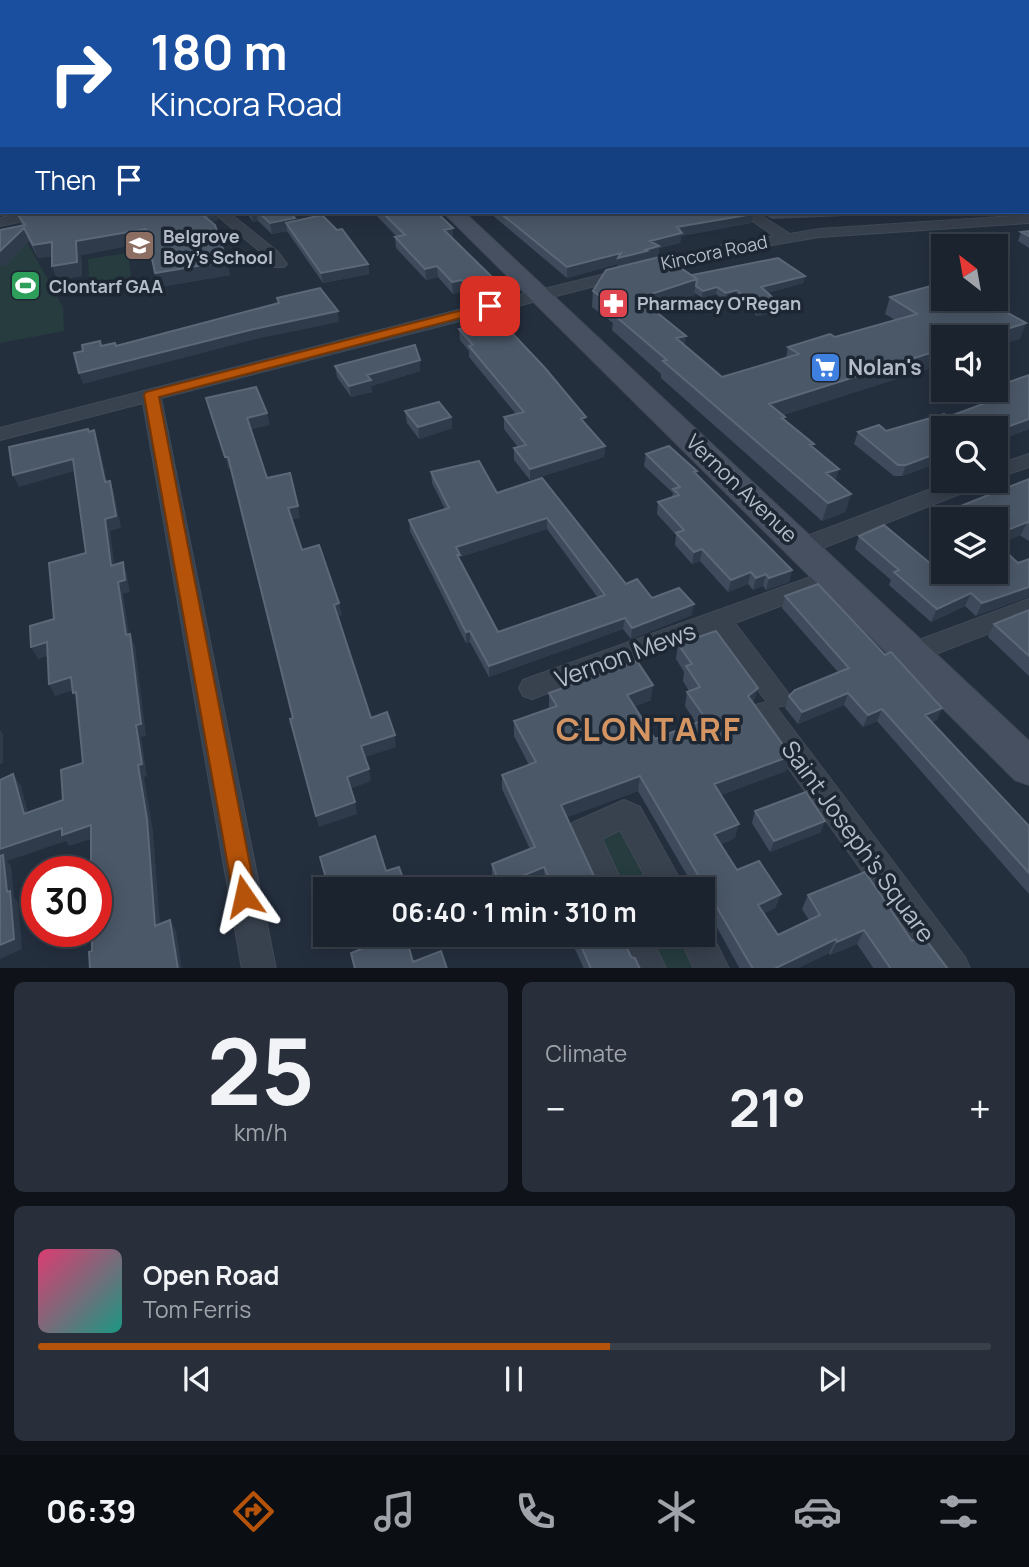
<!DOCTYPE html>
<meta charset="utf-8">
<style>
body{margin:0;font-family:Manrope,sans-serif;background:#282f3a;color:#f1f3f6;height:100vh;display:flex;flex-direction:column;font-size:26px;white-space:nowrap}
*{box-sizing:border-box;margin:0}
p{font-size:23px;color:#a0a4aa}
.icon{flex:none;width:38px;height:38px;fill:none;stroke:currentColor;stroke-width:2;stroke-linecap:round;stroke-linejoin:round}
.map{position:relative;height:968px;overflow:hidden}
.sheet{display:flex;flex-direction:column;gap:14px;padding:14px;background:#0f1319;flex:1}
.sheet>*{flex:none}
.banner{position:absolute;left:0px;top:0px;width:1029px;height:214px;box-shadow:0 4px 18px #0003,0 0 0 2px #39404a;background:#1a4fa0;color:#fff;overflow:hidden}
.needle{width:46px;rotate:329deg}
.controls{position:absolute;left:931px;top:234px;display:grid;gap:14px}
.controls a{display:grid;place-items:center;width:77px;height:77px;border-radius:0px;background:#1b232e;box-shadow:0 4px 18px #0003,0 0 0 2px #39404a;font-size:35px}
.speed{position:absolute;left:21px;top:856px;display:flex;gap:14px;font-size:35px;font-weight:700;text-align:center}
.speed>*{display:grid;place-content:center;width:91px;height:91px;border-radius:50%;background:#1b232e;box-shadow:0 4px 18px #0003,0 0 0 2px #39404a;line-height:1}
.speed .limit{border:10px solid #d22;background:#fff;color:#111}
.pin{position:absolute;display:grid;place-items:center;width:60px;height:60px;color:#fff;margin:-30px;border-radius:14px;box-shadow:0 4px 10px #0006}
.me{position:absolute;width:77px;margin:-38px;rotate:349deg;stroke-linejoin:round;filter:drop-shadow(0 0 5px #0008)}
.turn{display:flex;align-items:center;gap:24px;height:147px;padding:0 35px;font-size:32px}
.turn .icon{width:91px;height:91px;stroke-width:2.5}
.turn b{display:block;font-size:49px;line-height:60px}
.then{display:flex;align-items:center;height:66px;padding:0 35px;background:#0003;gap:14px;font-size:26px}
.big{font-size:52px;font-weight:700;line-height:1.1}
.sheet .tile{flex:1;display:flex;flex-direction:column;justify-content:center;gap:10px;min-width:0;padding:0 24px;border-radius:10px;background:#282f3a}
.sheet .dial{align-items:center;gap:0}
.dial b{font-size:91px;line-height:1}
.song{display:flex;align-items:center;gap:21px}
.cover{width:84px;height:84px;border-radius:10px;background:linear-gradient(135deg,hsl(340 70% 55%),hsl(170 70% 35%))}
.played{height:7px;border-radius:4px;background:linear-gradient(90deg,#b45309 60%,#39404a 60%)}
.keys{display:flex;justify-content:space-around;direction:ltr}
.heat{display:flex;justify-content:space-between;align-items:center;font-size:38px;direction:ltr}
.sheet .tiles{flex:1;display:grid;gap:14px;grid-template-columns:1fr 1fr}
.tile:last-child{grid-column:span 2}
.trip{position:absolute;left:313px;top:877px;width:402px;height:70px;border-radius:0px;background:#1b232e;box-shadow:0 4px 18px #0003,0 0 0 2px #39404a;font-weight:700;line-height:70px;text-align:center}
.tabs{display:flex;height:112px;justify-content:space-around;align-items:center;background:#0b0e12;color:#a0a4aa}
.tabs .icon{width:49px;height:49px}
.tabs .on{color:#b45309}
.tabs b{font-size:32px;color:#f1f3f6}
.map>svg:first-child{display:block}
.green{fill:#263c3f}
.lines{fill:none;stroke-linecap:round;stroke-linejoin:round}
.minor-casing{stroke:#414a57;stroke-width:2}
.secondary-casing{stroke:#414a57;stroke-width:2}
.minor{fill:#38414e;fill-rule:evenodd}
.secondary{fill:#465061;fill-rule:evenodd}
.wall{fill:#3f4b5c;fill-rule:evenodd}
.shaded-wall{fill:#2f3b4b}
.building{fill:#4b5868;stroke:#5c6777;stroke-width:2;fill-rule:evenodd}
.route{fill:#b45309;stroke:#753606;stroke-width:2}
.labels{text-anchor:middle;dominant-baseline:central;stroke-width:7;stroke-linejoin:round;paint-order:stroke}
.far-poi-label{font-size:18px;font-weight:bold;fill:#b4bcc9;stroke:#1d2633;text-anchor:start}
.far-street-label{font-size:18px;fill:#b4bcc9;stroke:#1d2633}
.poi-label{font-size:21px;font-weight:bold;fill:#b4bcc9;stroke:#1d2633;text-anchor:start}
.street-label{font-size:21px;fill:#b4bcc9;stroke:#1d2633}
.near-street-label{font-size:24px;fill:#b4bcc9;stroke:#1d2633}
.near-district-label{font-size:33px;font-weight:bold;letter-spacing:2px;fill:#d59563;stroke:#1d2633}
</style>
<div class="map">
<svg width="1029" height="969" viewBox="0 0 1029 969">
<rect width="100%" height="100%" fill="#242f3e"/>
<path class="green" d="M18 226 63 307 64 331 0 343V230Z
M128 253 132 284 90 291 88 259Z
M626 827 660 889H616L592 842Z
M639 935H684L703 968H656Z"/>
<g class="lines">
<defs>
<path id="minor" d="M29 212H55L53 215 0 226V218Z
M213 212H228L278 252 287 264 284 267H274L268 258Z
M740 212H756L790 234 819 229 1029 215V223L819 237 719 254 161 398 276 969H242L143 403 0 440V428L466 308 719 246 774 236Z
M1029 454V467L996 478V465Z
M952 481H983L980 486 810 553 802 555 794 553 791 547 794 541Z
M833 569 841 571 845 577 841 583 735 623 791 697 787 705 776 707 965 957 970 969H932L755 721 751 713 755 705 767 702 713 631 532 699 523 696 519 688 523 680Z
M1029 599V618L912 663 903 660 899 653 903 646Z
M624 800 640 807 685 889H652L620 830 602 839 625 889H593L568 833 572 823Z
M704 921 706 922 729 969H694L678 934H704Z
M616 934H650L666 969H631Z"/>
<path id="secondary" d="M221 0H233L234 2H223Z
M443 212H464L1029 741V785L1015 780Z"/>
</defs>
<use href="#minor" class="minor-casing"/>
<use href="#secondary" class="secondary-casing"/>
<use href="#minor" class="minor"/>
<use href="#secondary" class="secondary"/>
</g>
<path class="wall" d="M576 0H742L724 2H579Z
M860 0H1029V30H1027L1028 40H1029V46H1028L1029 72H1027V2H866Z
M202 212H216L218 220 211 222 230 275 159 287 148 242 81 255 82 276 57 280 52 256 38 258 29 241 6 265 0 266V230L22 226 18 215 206 217Z
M231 212H289L295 218V221L368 264 369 274 323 283 287 231 272 234 258 221 253 222 246 212 236 215Z
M373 212H436L453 228V239L494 279 495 290 468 297 463 291 453 294 438 277 426 280 396 248 395 237H397Z
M491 212H750L753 214 751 223 681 236 680 243 659 248 658 256 646 259V260L692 275 805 276 803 283 767 293 781 305 779 312 757 316 736 297 725 301 716 294 702 298 695 293 694 295 652 309 685 346 722 377 786 358 788 347 835 337 895 320 885 314 890 297 1020 339 943 338V364L783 415 784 420 813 448 836 481 851 494 845 512 822 521 661 378V374L612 330 613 323 592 307 593 291 617 268V264L567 278 491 214Z
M760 212H848L847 216 772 219Z
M1029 231V248L1018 241 1021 232Z
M459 329 586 424 605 446 604 457 530 480 514 460V448L518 447 504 429V417L516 414 469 357V351L460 340Z
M335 366 420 371 371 386 372 392 351 397 337 377Z
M1029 375V429L996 441 943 429V461L902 476H894L854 444 858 432 886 431 948 417 982 404 984 399 994 396 998 386Z
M405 411 451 417 452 428 419 439 407 423Z
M646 454 697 471 696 475 792 570 789 582 766 590 763 586 753 590 748 584 728 592 700 561 692 564 675 545 676 535 657 514 658 502 672 497 673 493 644 466Z
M431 472 497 493 542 478 626 584 652 598 692 615 631 639 623 629 489 677 470 642 466 643 410 531 409 520 445 509 432 483ZM547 529 598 598 498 632 460 561V557Z
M1029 479V541L996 520H953L958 507Z
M859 536 943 574 1018 563 976 616 965 606 931 622 889 585 891 580 855 549Z
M785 596 885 655 942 708 937 720 931 722 1029 826V894L877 721 863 727 844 705 798 724 785 708 789 696 838 672 782 608Z
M1029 610V676L988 637 994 624Z
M678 644 758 688 753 703 786 771 721 795 735 838 721 844 737 870 781 894 775 908 764 913 778 935 809 920 802 909 808 895 912 941 948 969H874L857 944 830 955 829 953 796 969H740L704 904V889H695L638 791 567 817 600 889H547L544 881 524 889H497L492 878V864L530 849 502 789V775L529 765 514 736V721L549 709V693L651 700 635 706 655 739 696 723 685 706 687 692 689 691 683 681 684 672 676 659Z
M755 811 821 832 770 852 752 823Z
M568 934H621L631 957 640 969H584Z"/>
<path class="shaded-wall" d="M536 0H560L548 2H532Z
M688 0H742L724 2H688Z
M0 83H2V93H0Z
M207 212H216L218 220 209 222Z
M235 212H246L236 215Z
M251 212H256L258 221 253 222Z
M753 214 751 223 681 236 680 243 659 248 658 256 646 259V261L617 268V264L567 278V267L621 253 645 250 650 241 677 227Z
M295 218 297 229 286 223 287 231 272 234 270 223Z
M24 228 29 241 6 265 0 266V251Z
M453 228V239L444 230Z
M146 229 149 242 81 255 82 276 57 280 52 266 76 241Z
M52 242 57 256 38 258 33 245Z
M227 261 230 275 159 287 155 273Z
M368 264 369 274 323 283 321 273Z
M437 266 438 277 426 280 425 269Z
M805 276 803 283 759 295 761 287Z
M494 279 495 290 468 297V285Z
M697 279 694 295 637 314 639 298Z
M462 280 463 291 453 294 452 282Z
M717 287 716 294 702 298 703 291Z
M737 290 736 297 725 301 726 293Z
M781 305 779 312 757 316 758 309Z
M338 311 339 322 256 339 83 384 79 373 254 329Z
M1026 323 1020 339 996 347V338H979Z
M686 336 684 352 676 338Z
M943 349V364L765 421 769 404Z
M420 360V371L371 386 372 392 351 397 349 386 367 375Z
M267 413 270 425 249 430 247 418Z
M451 417 452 428 419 439 418 427Z
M1029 419V429L996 441V431Z
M94 430 98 442 110 494 105 482Z
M605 446 604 457 530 480V469Z
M943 451V461L902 476 906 465Z
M225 457H228L231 468 228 469Z
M73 459 78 470 19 487 13 475Z
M839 469 834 487 826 473Z
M110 481 114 492 121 528 110 531 116 578 111 566 105 519Z
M851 494 845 512 822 521 828 503Z
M298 506 300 518 290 520 288 508Z
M547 518V529L460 557V565L458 566 456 547Z
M1027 522 1021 535 996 546V535Z
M702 549 700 561 692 564 694 552Z
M123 562 127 575 130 592 123 594 131 647 126 635 118 582Z
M792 570 789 582 766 590 769 578Z
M751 572 748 584 728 592 731 580Z
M766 574 763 586 753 590 756 578Z
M1029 587V597L976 616 982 603Z
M971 593 965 606 931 622 937 609Z
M339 603 342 615 336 617 334 605Z
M694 604 692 615 631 639 632 628Z
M625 618 623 629 489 677V666Z
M470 631V642L466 643V632Z
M130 634 135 646 146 736 141 737 147 776 144 777 153 831 161 937 155 926 138 765Z
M47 642 53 654 38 659 31 647Z
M71 677 77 689 55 696 49 684Z
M653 685 651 700 626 709 627 695Z
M758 688 754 702 744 711 748 696Z
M848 693 844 705 798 724 802 712Z
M942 708 937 720 919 727 925 715Z
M882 709 877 721 863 727 868 715Z
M0 730 3 734V763L0 764Z
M395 735 396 747 363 758 361 746Z
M791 756 786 771 710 799 714 784Z
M369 769 371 781 350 789 347 777Z
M13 774 21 786 31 825 24 814Z
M640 776 638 791 560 820 561 805Z
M355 802 357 814 319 827 316 816Z
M825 821 821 832 770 852 774 841Z
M739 824 735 838 710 848 714 834Z
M91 825 97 837 69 846 66 841 7 861 11 866 14 897 18 902 22 949 0 959V945L7 892 0 856V849L62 828Z
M544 867V881L524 889H501L500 885Z
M781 894 775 908 753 918 758 905Z
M170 920 176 931 182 969H178Z
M864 930 857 944 830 955 837 942Z
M836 939 829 953 796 969H774Z"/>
<path class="building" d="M0 0H207L209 2H2V83H0Z
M414 0H536L532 2H409Z
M588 0H691L694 2H592Z
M882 0H1029V23H1027V33H1029V39H1028V49H1029V65H1027V2H888Z
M1029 89V113H1028L1029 150 1027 149V90Z
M1027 158H1029V192H1027Z
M33 212H199L215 225 227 261 155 273 146 229 76 241 77 262 52 266V242L33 245 24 228 0 251V230L25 225 18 215Z
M258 212H289L295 218 270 223Z
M382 212H436L453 228 444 230 494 279 468 285 462 280 452 282 437 266 425 269 395 237 405 235Z
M499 212H750L753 214 677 227 682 233 650 241 659 246 645 250 647 251 618 258 621 253 567 267Z
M322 215 337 230 342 229 368 264 321 273 286 223Z
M1029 231V236L1021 232Z
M663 256 697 279 639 298 686 336 676 338 722 377 799 354 788 347 830 334 835 337 917 314 890 297 942 283H943V299H972L984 306 992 304 1026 323 979 338H943V349L769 404 785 417 782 418 814 444 810 445 839 469 826 473 851 494 828 503 663 361 667 360 613 314 621 312 593 291 606 270Z
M778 258 805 276 761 287 781 305 758 309 737 290 726 293 717 287 703 291 696 286 697 279 692 275Z
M320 288 338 311 254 329 79 373 74 353 83 351 82 345 100 341 101 346 115 343 116 346 279 303 277 298Z
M499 319 545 368 586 417 581 419 605 446 530 469 514 448 526 445 504 417 524 412 469 346 473 345 459 329Z
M415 345 420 360 367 375 371 380 349 386 335 366Z
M1029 375V419L996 431V429H943V451L906 465H898L858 432 879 425 886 431 944 414 948 417 988 402 984 399 1008 392 998 386Z
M256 387 267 413 247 418 267 478 290 473 298 506 288 508 302 550 319 545 339 603 334 605 371 718 387 712 395 735 361 746 369 769 347 777 355 802 316 816 290 719 293 718 228 457H225L206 398Z
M439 402 451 417 418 427 405 411Z
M88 429 89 432 94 430 105 482 110 481 116 516 105 519 111 566 123 562 125 580 118 582 126 635 130 634 141 724 136 725 142 764 138 765 147 819 155 926 170 920 178 969H90L89 952 92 951V931H96V872H91V825L62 835V828L0 849V780L13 774 24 814 63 800 61 770 83 763 76 692 73 693 71 677 49 684 47 642 31 647 30 626 54 619 49 563 86 553 73 459 13 475 9 447Z
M669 446 697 471 694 472 792 570 769 578 766 574 756 578 751 572 731 580 702 549 694 552 676 533 684 530 658 502 679 495 673 489 680 487 646 454Z
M479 461 497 493 542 478 626 584 637 579 652 598 679 588 694 604 632 628 625 618 489 666 470 631 466 632 409 520 449 508 431 472ZM547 518 605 595 498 632 457 555H460L456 547Z
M1029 479V523L1027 522 996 535V520H975L958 507Z
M884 525 943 574 947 572H996V556L1006 552 1018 563 1029 559V587L982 603 971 593 937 609 894 572 899 570 859 536Z
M818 584 885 655 891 652 942 708 925 715 1029 826V873L882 709 868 715 848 693 802 712 789 696 795 690 849 668 785 596Z
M1029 610V656L994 624Z
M716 631 758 688 748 696 791 756 714 784 739 824 714 834 737 870 759 861 781 894 758 905 778 935 820 915 808 895 865 872 912 941 923 936 948 969H891L864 930 837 942 836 939 774 969H753L640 776 561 805 600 889H555L544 867 500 885 492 864 535 847 502 775 536 762 514 721 557 706 549 693 637 661 653 685 627 695 655 739 706 719 687 692 700 687 686 666 692 664 678 644Z
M806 792 825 821 774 841 755 811Z
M375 836 386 871 399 867 406 887 422 881 425 889H329L320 857Z
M3 855 7 892 10 891 14 939 0 945V856Z
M362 934H405L413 962 441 951 447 969H355L351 953 366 947Z
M576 934H621L631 957 635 958 640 969H591Z"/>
<path class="route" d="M490 303 496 306 495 309 159 397 256 896 252 905 244 908 235 905 144 395 146 392Z"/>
<defs>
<symbol id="school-square" viewBox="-11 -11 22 22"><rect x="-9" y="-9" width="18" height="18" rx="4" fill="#8d6e63" stroke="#1d2633"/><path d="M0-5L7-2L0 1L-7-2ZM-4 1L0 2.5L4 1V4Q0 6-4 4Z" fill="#fff"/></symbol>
<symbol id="stadium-square" viewBox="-11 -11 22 22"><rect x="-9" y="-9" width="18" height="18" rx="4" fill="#2e9e5b" stroke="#1d2633"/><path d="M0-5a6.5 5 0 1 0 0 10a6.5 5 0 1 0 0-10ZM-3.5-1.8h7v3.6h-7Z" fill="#fff"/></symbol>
<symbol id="pharmacy-square" viewBox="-11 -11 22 22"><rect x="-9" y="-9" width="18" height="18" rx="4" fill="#e0444e" stroke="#1d2633"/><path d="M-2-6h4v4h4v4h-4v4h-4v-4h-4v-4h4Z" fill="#fff"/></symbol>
<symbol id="supermarket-square" viewBox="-11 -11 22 22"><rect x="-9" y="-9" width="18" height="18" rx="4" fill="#3f7fe0" stroke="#1d2633"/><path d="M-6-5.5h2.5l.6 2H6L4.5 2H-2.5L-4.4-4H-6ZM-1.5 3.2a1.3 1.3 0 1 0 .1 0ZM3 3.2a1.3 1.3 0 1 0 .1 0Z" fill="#fff"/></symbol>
</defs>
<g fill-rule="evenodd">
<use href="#school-square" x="122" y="228" width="35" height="35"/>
<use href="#stadium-square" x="8" y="268" width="35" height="35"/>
<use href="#pharmacy-square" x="596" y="286" width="35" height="35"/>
<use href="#supermarket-square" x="808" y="350" width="35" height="35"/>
</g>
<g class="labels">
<g class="far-poi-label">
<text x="163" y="236">Belgrove<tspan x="163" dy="21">Boy's School</tspan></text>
<text x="49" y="286">Clontarf GAA</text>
<text x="637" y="303">Pharmacy O'Regan</text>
</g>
<g class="far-street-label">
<text transform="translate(714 252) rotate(-12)">Kincora Road</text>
</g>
<g class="poi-label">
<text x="848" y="367">Nolan's</text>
</g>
<g class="street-label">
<text transform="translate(742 488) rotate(44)">Vernon Avenue</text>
</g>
<g class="near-street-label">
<text transform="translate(625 654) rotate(-20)">Vernon Mews</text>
<text transform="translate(859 841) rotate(54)">Saint Joseph's Square</text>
</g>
<g class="near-district-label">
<text x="649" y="728">CLONTARF</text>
</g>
</g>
</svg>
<div class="controls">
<a><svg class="needle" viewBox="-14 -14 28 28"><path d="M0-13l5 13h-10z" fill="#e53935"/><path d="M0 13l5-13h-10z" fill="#a0a4aa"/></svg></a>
<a><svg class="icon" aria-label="sound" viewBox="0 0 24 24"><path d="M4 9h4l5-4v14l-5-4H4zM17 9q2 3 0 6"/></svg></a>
<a><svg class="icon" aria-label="search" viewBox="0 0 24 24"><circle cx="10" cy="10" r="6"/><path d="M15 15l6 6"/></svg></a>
<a><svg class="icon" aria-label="layers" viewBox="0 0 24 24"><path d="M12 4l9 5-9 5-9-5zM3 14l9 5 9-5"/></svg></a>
</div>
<div class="speed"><div class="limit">30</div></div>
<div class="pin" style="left:490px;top:306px;background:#d93025"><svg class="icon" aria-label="arrive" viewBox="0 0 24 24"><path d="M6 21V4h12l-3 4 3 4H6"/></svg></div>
<svg class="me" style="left:244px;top:896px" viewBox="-20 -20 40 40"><path d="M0-17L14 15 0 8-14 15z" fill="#b45309" stroke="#fff" stroke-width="4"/></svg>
<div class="trip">06:40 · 1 min · 310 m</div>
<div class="banner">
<div class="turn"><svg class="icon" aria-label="right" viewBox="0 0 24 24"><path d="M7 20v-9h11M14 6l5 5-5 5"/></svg><div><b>180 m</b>Kincora Road</div></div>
<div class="then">Then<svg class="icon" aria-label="arrive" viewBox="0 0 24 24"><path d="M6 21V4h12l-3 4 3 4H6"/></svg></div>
</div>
</div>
<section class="sheet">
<div class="tiles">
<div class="tile dial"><b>25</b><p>km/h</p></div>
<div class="tile"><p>Climate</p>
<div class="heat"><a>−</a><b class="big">21°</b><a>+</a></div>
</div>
<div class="tile">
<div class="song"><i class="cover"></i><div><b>Open Road</b><p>Tom Ferris</p></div></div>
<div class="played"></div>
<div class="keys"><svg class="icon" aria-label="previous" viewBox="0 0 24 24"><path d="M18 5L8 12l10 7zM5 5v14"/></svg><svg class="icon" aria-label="pause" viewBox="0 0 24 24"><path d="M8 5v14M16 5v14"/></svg><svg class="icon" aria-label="next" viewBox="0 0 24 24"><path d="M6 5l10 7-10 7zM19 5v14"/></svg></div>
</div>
</div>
</section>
<nav class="tabs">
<b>06:39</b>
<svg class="icon on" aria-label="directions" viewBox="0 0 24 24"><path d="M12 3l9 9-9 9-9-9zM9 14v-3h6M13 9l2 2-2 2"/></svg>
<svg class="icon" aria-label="music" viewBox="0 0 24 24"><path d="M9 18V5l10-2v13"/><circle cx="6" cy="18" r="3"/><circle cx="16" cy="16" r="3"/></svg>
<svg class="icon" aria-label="phone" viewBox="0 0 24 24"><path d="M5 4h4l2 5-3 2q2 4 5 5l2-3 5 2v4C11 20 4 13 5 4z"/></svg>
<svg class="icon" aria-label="climate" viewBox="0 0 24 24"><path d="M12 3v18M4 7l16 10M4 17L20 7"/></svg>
<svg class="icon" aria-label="car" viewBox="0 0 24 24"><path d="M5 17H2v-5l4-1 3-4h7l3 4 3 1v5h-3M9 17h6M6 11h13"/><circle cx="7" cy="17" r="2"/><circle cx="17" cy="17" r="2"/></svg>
<svg class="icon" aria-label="filters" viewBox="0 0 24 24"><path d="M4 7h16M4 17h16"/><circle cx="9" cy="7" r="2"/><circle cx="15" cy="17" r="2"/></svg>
</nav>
